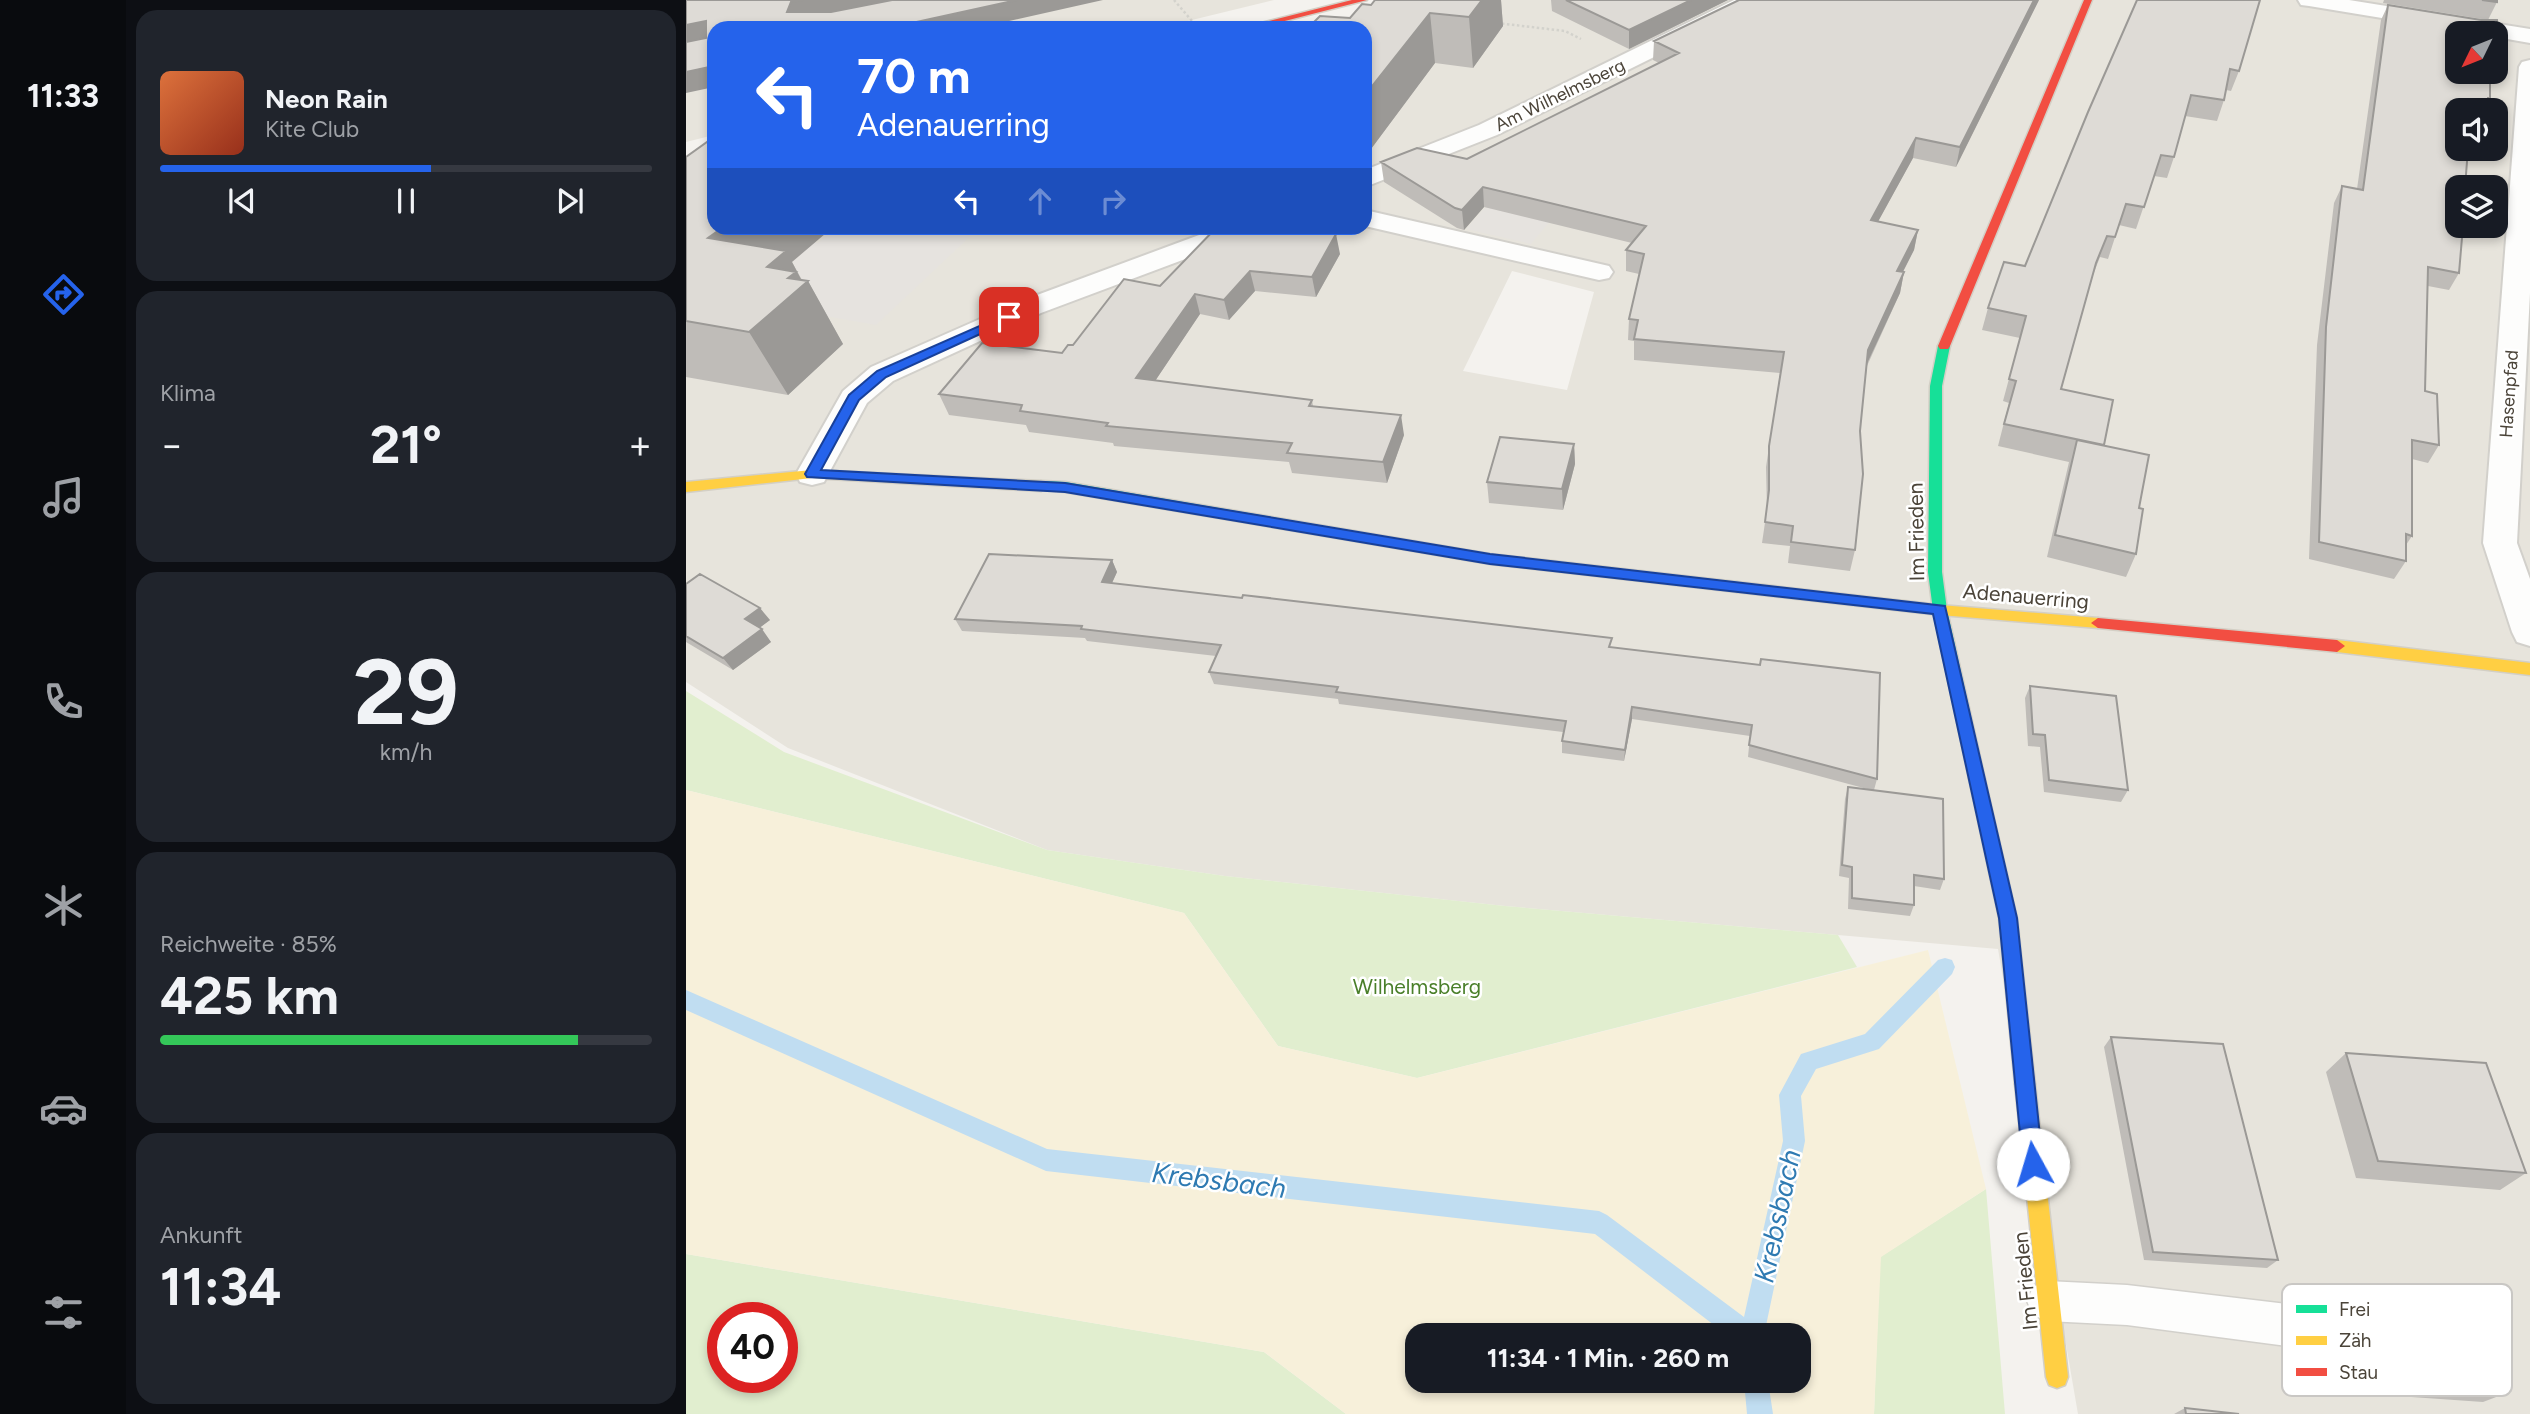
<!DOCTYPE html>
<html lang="de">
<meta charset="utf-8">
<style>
body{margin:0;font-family:Figtree,sans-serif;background:#20242c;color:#f1f3f6;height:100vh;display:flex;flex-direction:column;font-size:26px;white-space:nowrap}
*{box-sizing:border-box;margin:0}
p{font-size:23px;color:#9ea1a6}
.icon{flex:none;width:38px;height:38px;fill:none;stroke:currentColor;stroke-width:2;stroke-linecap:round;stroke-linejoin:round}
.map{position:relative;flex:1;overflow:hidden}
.panel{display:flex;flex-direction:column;gap:10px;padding:10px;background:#0d0f14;width:560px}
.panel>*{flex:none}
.banner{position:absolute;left:21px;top:21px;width:665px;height:214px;border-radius:21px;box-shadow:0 4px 10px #0003;background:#2563eb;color:#fff;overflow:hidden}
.needle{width:46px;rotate:227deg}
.buttons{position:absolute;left:1759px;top:21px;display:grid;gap:14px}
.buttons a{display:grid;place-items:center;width:63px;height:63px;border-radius:14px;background:#171b24;box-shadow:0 4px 10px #0003;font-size:35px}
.speed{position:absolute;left:21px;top:1302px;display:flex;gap:14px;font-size:35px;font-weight:700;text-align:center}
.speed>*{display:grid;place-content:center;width:91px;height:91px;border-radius:50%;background:#171b24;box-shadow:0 4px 10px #0003;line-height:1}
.speed .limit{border:10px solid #d22;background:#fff;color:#111}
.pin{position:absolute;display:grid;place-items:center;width:60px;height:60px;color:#fff;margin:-30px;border-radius:14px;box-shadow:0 4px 10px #0006}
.me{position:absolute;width:77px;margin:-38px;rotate:354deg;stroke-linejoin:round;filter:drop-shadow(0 0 5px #0008)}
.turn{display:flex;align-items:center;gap:24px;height:147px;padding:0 35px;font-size:32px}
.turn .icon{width:91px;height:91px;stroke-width:2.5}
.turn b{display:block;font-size:49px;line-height:60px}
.lanes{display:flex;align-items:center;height:66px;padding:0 35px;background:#0003;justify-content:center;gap:35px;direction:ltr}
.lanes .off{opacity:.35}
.big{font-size:52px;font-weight:700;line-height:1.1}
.panel .tile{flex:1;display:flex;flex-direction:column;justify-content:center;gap:10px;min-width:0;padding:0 24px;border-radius:21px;background:#20242c}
.panel .dial{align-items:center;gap:0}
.dial b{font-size:91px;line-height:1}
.song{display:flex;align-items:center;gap:21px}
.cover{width:84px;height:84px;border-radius:10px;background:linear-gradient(135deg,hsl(20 70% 55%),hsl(10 70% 35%))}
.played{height:7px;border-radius:4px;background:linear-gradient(90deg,#2563eb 55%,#363941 55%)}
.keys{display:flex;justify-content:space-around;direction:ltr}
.heat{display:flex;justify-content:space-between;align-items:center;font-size:38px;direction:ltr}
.charge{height:10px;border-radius:5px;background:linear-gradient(90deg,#34c759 85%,#363941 0)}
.trip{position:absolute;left:719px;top:1323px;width:406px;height:70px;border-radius:21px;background:#171b24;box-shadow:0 4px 10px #0003;font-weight:700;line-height:70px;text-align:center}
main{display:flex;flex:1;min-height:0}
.tabs{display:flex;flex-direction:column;width:126px;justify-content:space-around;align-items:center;background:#090b0e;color:#9ea1a6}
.tabs .icon{width:49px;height:49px}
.tabs .current{color:#2563eb}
.tabs b{font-size:32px;color:#f1f3f6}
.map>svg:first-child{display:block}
.residential{fill:#e7e4dc;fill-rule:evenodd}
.green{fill:#e1eecf;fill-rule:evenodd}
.sand{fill:#f7f0da;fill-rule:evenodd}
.parking{fill:#e6e3df}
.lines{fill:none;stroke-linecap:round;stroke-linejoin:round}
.stream{fill:#c0ddf1;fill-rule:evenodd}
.lane-casing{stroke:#d2d0cb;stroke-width:3}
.street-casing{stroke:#d2d0cb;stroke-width:4}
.fast-casing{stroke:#d3cfc5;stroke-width:3}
.slow-casing{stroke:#d3cfc5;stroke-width:3}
.jam-casing{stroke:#d3cfc5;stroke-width:3}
.path{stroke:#d3d2cc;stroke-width:2.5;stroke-dasharray:2.5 2.5;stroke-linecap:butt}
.lane{fill:#fdfdfc;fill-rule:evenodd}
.street{fill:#fdfdfc;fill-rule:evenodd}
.fast{fill:#16e098;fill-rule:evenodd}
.slow{fill:#ffcf43;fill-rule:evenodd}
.jam{fill:#f24e42;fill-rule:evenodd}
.wall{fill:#bfbcb8}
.shaded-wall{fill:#9b9996}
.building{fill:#dedbd6;stroke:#9b9996;stroke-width:2}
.route{fill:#2563eb;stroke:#184099;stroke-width:2}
.labels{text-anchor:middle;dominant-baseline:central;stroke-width:5;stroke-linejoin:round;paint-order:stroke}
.far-street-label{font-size:18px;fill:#4b4439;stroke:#fff}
.street-label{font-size:21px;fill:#4b4439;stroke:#fff}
.park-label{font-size:21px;fill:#4a7f2a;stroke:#fff}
.near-water-label{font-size:28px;font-style:italic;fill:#2e7ab2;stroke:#fff}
.key{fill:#fff;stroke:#c9c7c4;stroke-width:2}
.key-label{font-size:19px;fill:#4b4439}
</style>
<main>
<nav class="tabs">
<b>11:33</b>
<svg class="icon current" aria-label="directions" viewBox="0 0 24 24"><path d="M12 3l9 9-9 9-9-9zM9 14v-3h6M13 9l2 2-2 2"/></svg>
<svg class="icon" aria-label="music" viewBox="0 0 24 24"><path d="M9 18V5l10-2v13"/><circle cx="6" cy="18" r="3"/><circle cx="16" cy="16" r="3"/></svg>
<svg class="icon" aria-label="phone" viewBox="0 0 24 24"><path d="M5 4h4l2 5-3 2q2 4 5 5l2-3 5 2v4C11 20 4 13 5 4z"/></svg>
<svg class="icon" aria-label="climate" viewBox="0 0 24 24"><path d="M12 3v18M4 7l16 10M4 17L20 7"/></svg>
<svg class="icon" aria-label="car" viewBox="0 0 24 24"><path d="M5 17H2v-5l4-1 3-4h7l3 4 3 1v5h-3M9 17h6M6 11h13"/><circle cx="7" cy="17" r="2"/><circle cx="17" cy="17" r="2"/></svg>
<svg class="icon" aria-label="filters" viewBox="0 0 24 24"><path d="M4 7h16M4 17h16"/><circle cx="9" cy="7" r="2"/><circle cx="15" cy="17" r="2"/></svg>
</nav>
<section class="panel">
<div class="tile">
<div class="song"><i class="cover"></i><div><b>Neon Rain</b><p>Kite Club</p></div></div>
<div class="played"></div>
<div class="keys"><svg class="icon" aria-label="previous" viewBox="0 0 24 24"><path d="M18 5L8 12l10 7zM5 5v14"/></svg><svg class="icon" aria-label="pause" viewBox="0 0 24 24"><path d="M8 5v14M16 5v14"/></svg><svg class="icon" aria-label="next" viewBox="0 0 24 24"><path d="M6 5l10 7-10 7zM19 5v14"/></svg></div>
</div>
<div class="tile"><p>Klima</p>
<div class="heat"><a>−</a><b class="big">21°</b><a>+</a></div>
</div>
<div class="tile dial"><b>29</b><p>km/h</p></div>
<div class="tile"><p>Reichweite · 85%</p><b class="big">425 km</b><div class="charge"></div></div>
<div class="tile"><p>Ankunft</p><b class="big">11:34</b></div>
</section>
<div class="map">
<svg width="1844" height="1414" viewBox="0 0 1844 1414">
<rect width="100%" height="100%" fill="#f4f2ee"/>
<path class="residential" d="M0 0H588L473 28H28V135L0 142Z
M783 0H1844V1414H1392L1312 949 819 906 539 876 361 850 102 748 0 682V190L28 228H679V28ZM1771 33H1810V72H1771ZM1771 110H1810V149H1771ZM1771 187H1810V226H1771ZM826 271 908 292 881 390 777 371Z"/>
<path class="green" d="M0 691 98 752 361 850 539 876 819 906 1152 935 1171 967 731 1078 592 1046 498 913 0 790Z
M1300 1189 1319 1414H1188L1194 1257Z
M0 1254 578 1352 660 1414H0ZM37 1318H96V1377H37Z"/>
<path class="sand" d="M0 790 498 913 592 1046 731 1078 1242 950 1300 1189 1195 1257 1188 1414H660L578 1352 0 1254ZM732 1335H1113V1381H732Z"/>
<path class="parking" d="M819 186 890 190 845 244 780 229Z
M0 221 132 243 150 228H293L190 325 133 315Z"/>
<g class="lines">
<path class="stream" d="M1259 958 1266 960 1269 967 1266 974 1193 1049 1130 1069 1115 1096 1119 1141 1078 1335H1041L909 1234 360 1171 0 1010V990L361 1149 913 1211 921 1215 1058 1317 1097 1141 1093 1095 1115 1054 1179 1034 1252 960Z
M1058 1381H1082L1087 1414H1061Z"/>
<defs>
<path id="lane" d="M1361 1281 1441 1285 1601 1304 1616 1310 1622 1325 1616 1340 1601 1346 1441 1325 1361 1321 1347 1315 1341 1301 1347 1287Z"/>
<path id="street" d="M1048 0H1076L1073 5 811 135 679 187V170L793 125Z
M1612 0H1663L1844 29V43L1810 37V33H1787L1623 6 1615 5Z
M1844 60V293L1831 543 1844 579V646L1831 642 1826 632 1797 543 1833 67 1836 62Z
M679 210 923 266 927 272 923 278 913 280 679 226Z
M532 228H569L566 234 355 313 207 381 181 403 138 482 126 485 114 482 110 474 157 391 185 367 335 301Z"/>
<path id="fast" d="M1258 342 1264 346 1256 386V572L1261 610 1299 779 1297 784H1285L1283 779 1247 610 1242 572 1244 386 1252 346Z
M355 481 379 482 804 554 1051 582 1058 587 1051 592 804 564 379 492 350 489 348 486Z"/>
<path id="slow" d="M126 470 355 481 362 486 355 491 126 478 0 492V482Z
M1051 582 1254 605 1412 618 1419 623 1412 628 1254 615 1051 592 1044 587Z
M1651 640 1844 663V675L1651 652 1643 646Z
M1339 1075 1346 1077 1349 1084 1382 1377 1379 1385 1371 1388 1363 1385 1360 1377 1329 1084 1332 1077Z"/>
<path id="jam" d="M666 0H681L571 28H555Z
M1398 0H1406L1264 346 1262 349H1254L1252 346Z
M1412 618 1651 640 1659 646 1651 652 1412 628 1405 623Z
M1291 772 1297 774 1299 779 1331 918 1349 1084 1346 1091 1339 1093 1332 1091 1329 1084 1313 918 1283 779 1285 774Z"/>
</defs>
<use href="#lane" class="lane-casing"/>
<use href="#street" class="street-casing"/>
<use href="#fast" class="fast-casing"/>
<use href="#slow" class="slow-casing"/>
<use href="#jam" class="jam-casing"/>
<path class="path" d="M488 0 512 28
M811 23 879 31 895 39"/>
<use href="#lane" class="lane"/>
<use href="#street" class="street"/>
<use href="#fast" class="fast"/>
<use href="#slow" class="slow"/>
<use href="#jam" class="jam"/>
</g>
<path class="wall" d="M689 0H815L817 26 787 68 749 63 682 153 679 152V28L664 18 685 5Z
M865 0H1042L943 49 866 11Z
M1353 0 1270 167 1227 158 1192 221 1232 230 1228 250 1217 272H1218L1214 293 1181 366 1174 431 1169 550 1164 571 1102 563 1104 546 1076 543 1081 509 1080 467 1094 373 948 360V341L942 340 943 319 953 274 940 271V250L946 243 798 207 778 230 771 228 698 182 695 162 781 159 973 63 967 60 968 41Z
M1451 0 1553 71 1545 91 1540 90 1538 100 1531 121 1499 116 1488 157 1481 178 1468 176 1450 229 1433 225 1422 259 1414 257 1407 275 1375 389 1418 445 1453 508 1450 554 1440 577 1361 557 1383 462 1312 446 1323 403 1317 401 1334 338 1296 330 1302 308 1339 266Z
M1698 0H1811V2L1802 20 1697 3Z
M1702 5 1795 20H1811L1812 47 1810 52V33H1771V72H1804V98L1802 103V110H1771V149H1788L1785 156 1782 155 1779 187H1771V226H1777L1773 273 1763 290 1742 286 1739 391 1751 394 1753 445 1742 463 1726 459V536L1720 545V561L1708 579 1623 559 1631 345 1648 203 1656 186 1671 189 1695 20Z
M0 157 106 262 116 280 122 281 157 344 102 395 0 377Z
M654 254 630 297 569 291 543 320 514 314 469 381 626 400 627 406 718 435 701 483 606 473 603 462 428 446 427 443 343 432 340 425 263 415 253 394 376 353 474 286Z
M888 444 889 464 877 510 803 503 801 482Z
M426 560 431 572 426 583 926 647 1191 779 1188 790 1258 879 1254 890 1228 886V905L1224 916 1162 909 1163 878 1153 876 1159 799 1162 787 1185 790 1062 757 1064 736 946 719 938 761 876 753V741L877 732 653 704 652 699 528 684 523 672 530 656 401 641 399 638 276 631 269 619Z
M0 584 84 620 73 628 85 642 47 670 0 642Z
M1344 686 1442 790 1435 802 1358 792 1354 747 1342 746 1339 698Z
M1425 1037 1592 1260 1581 1268 1458 1260 1418 1047Z
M1660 1053 1840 1173 1814 1190 1670 1178 1640 1072Z
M1668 1296 1826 1391 1797 1402 1668 1393 1646 1310Z
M1499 1408 1553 1414H1488Z"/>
<path class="shaded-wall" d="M117 0H211L113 20 101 12 105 2Z
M331 0H417L292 28H203Z
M796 0H815L817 26 787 68 783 17Z
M1005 0H1042L943 49V30Z
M1348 0H1353L1270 167 1274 147Z
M744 13 749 63 682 153 679 132V95Z
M20 21 28 36 0 45V25Z
M28 66V87L0 93V72Z
M1230 138 1227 158 1182 240 1185 220Z
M797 187 798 207 778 230 776 210Z
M36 228H146L106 262 118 285 122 281 157 344 102 395 63 332 22 238Z
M1232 230 1228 250 1207 291 1211 271Z
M650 234 654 254 630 297 626 277Z
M564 271 569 291 543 320 538 300Z
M1218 272 1214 293 1178 370 1182 350Z
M509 294 514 314 457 399 450 378Z
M715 415 718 435 701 483 697 462Z
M888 444 889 464 877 510 876 489Z
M426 560 431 572 421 594 416 582Z
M74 608 84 620 68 632 59 619Z
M76 629 85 642 47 670 37 658Z
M946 707V719L938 761 939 750Z"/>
<path class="building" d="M0 0H117L105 2 101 12H145L206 0H331L203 28H28V66L0 72V42L20 38V21L0 25Z
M689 0H796L783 17 744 13 679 95V28H622L634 16 664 18 676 4 685 5Z
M880 0H1005L943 30Z
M1053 0H1348L1274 147 1230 138 1185 220 1232 230 1211 271 1218 272 1182 350 1174 431 1177 474 1169 550 1105 542 1107 526 1079 522 1083 490V446L1098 352 948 339 952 320 943 319 958 254 940 250 960 226 797 187 776 210 769 208 695 162 731 148 781 159 993 53 968 41Z
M1451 0H1574L1553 71 1544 69 1538 100 1505 95 1488 157 1475 155 1458 207 1440 204 1429 237 1421 236 1410 263 1375 389 1427 400 1418 445 1318 424 1330 381 1323 379 1340 316 1302 308 1318 262 1339 266 1402 112Z
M1796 0H1811V2Z
M1702 5 1795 20H1811L1812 47H1810V33H1771V72H1804V98H1802V110H1771V149H1782L1779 187H1771V226H1777L1773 273 1742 267 1739 391 1751 394 1753 445 1726 440V536L1720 534V561L1633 542 1640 327 1656 186 1677 190Z
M28 137V228H36L22 238 100 251 81 267 110 272 102 278 122 281 63 332 0 321V157Z
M530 228H579L650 234 626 277 564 271 538 300 509 294 450 378 626 400 623 406 715 415 697 462 601 453 606 443 420 426 422 423 334 411 336 405 253 394 296 343 376 353 382 345H387L438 279 474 286Z
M814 437 888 444 876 489 801 482Z
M1391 440 1463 455 1453 508 1457 509 1450 554 1369 535Z
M303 554 426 560 416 582 556 598 557 595 926 638 923 647 1074 665 1075 659 1194 673 1191 779 1063 745 1066 725 946 707 939 750 876 741 880 721 650 692 652 687 523 672 535 645 395 629 396 626 269 619Z
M14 574 74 608 59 619 76 629 37 658 0 636V584Z
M1344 686 1430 696 1442 790 1363 780 1359 735 1347 734Z
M1162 787 1257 799 1258 879 1228 875V905L1166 898V867L1156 865Z
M1425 1037 1537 1044 1592 1260 1467 1252Z
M1660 1053 1800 1063 1840 1173 1692 1161Z
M1499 1408 1553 1414H1500Z"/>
<path class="route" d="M323 313 327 314V319L200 377 173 400 135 470 379 483 804 554 1259 606 1331 918 1357 1164 1354 1171 1347 1174 1340 1171 1337 1164 1313 918 1247 614 804 564 379 492 121 477 119 474 163 395 191 371Z"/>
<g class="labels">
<g class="far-street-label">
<text transform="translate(874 95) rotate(-26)">Am Wilhelmsberg</text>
<text transform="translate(1823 394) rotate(-86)">Hasenpfad</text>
</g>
<g class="street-label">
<text transform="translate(1230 532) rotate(-91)">Im Frieden</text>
<text transform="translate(1340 596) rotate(5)">Adenauerring</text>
<text transform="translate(1339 1281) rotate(-96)">Im Frieden</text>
</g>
<g class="park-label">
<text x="731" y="986">Wilhelmsberg</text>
</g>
<g class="near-water-label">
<text transform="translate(533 1180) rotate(7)">Krebsbach</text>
<text transform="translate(1091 1216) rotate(-78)">Krebsbach</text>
</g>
</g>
<rect x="1596" y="1284" width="230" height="112" rx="10" class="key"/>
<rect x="1610" y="1305" width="31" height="8" fill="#16e098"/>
<rect x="1610" y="1336" width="31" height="9" fill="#ffcf43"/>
<rect x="1610" y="1368" width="31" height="8" fill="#f24e42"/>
<g class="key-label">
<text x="1653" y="1316">Frei</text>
<text x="1653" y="1347">Zäh</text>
<text x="1653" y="1379">Stau</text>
</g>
</svg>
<div class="buttons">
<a><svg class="needle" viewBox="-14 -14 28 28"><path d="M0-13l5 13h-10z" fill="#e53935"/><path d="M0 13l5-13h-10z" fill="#9ea1a6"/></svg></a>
<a><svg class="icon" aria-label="sound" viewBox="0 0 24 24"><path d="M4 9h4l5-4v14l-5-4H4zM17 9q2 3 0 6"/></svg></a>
<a><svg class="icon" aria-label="layers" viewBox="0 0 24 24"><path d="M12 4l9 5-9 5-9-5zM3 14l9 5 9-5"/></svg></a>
</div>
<div class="speed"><div class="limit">40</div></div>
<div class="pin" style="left:323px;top:317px;background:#d93025"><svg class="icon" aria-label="arrive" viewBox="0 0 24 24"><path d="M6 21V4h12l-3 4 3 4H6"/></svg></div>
<svg class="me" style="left:1347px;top:1164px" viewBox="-20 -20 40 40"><circle r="19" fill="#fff"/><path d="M0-13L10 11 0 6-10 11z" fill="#2563eb"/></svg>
<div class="trip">11:34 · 1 Min. · 260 m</div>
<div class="banner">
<div class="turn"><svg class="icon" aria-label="left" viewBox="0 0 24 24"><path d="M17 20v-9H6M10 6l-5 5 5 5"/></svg><div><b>70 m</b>Adenauerring</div></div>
<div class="lanes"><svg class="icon" aria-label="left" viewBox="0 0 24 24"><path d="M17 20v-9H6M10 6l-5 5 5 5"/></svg><svg class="icon off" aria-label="ahead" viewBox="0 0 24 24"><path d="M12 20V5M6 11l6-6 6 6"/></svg><svg class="icon off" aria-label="right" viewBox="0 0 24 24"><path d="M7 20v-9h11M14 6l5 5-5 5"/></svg></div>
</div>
</div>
</main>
